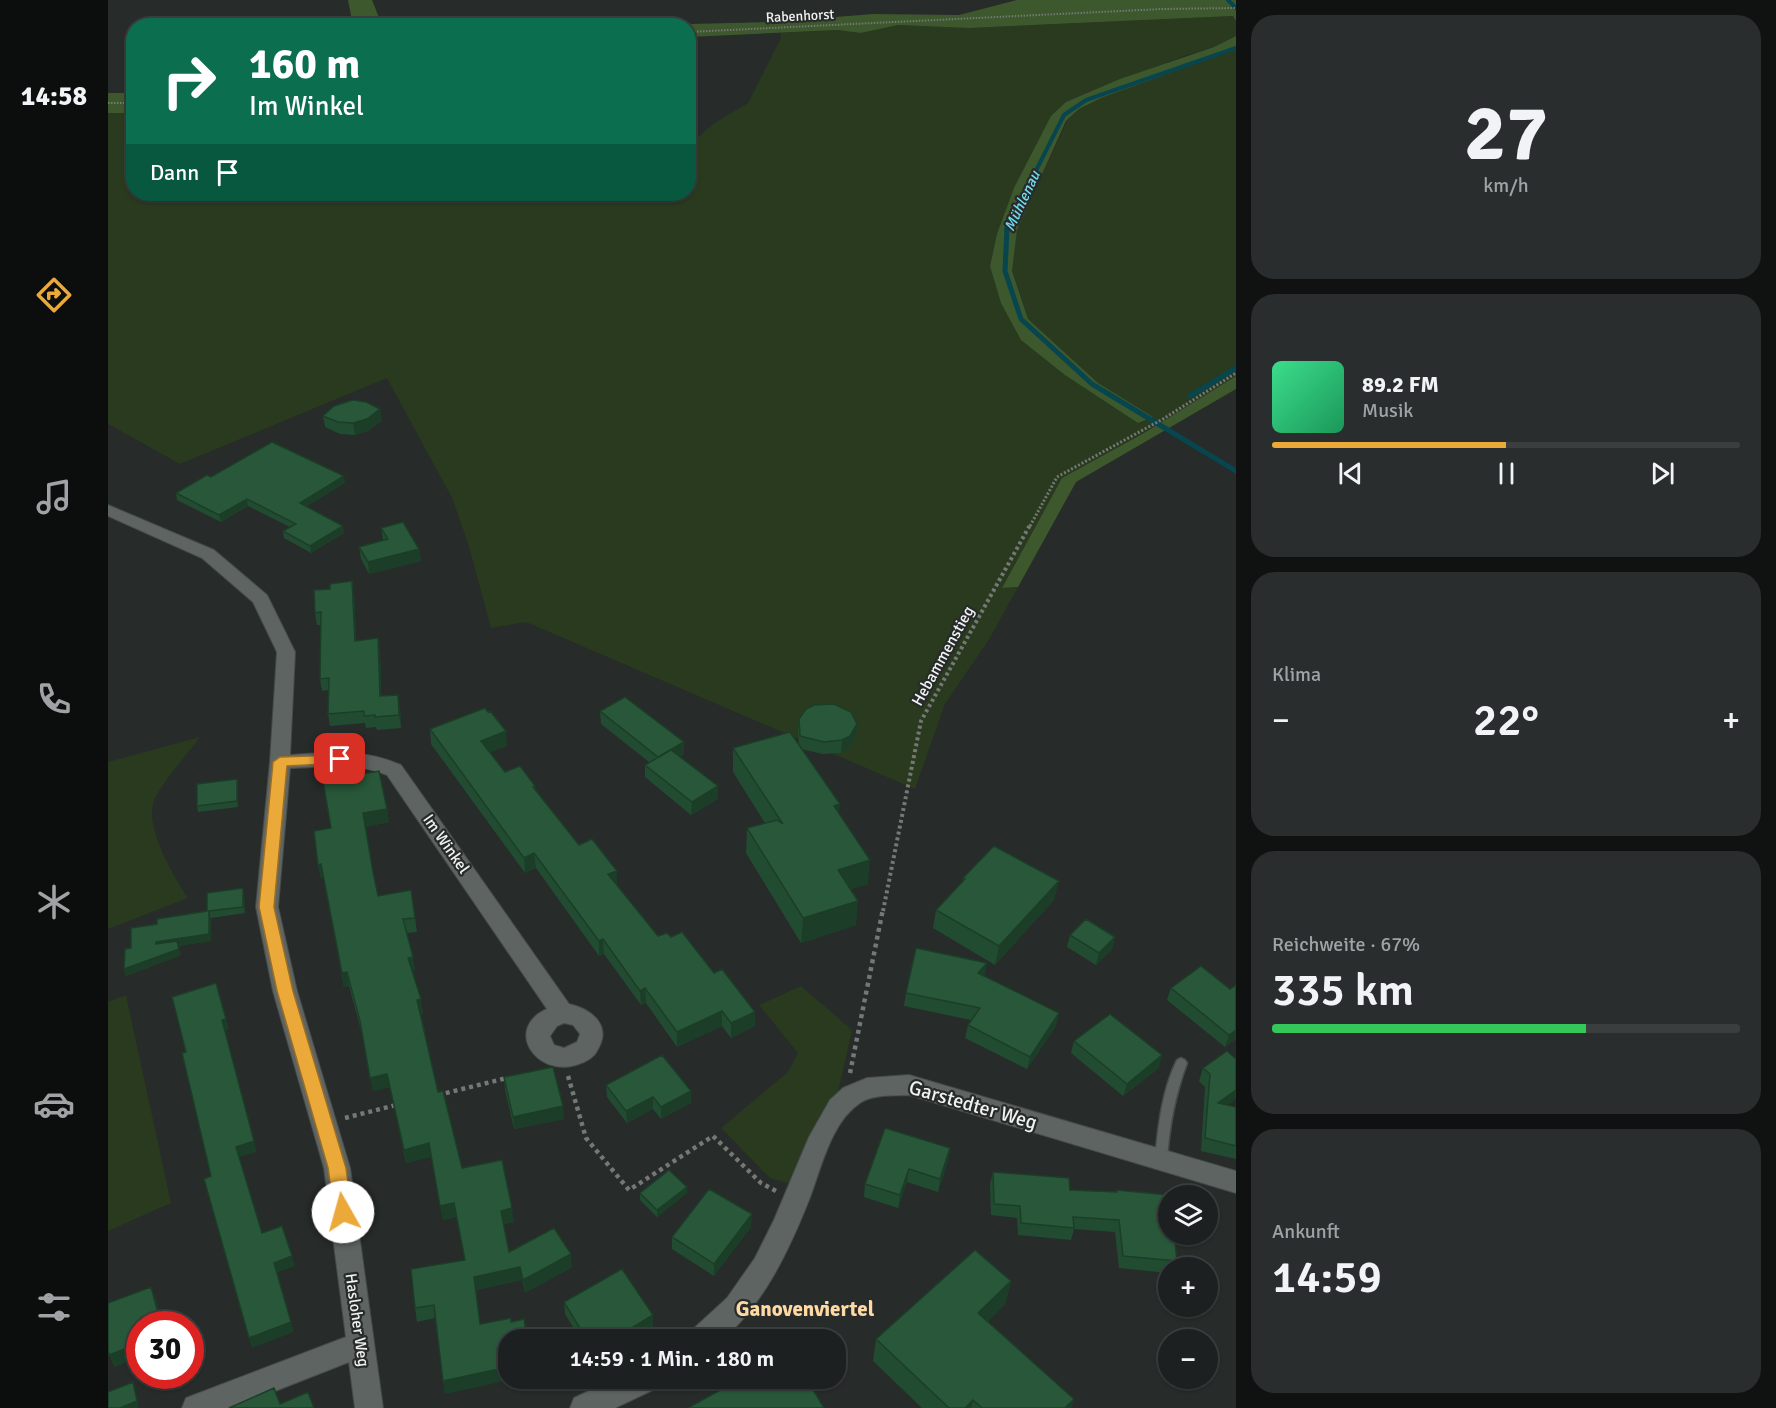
<!DOCTYPE html>
<html lang="de">
<meta charset="utf-8">
<style>
body{margin:0;font-family:Signika,sans-serif;background:#2a2d2d;color:#f1f3f6;height:100vh;display:flex;flex-direction:column;font-size:22px;white-space:nowrap}
*{box-sizing:border-box;margin:0}
p{font-size:20px;color:#a0a3a5}
.icon{flex:none;width:33px;height:33px;fill:none;stroke:currentColor;stroke-width:2;stroke-linecap:round;stroke-linejoin:round}
.map{position:relative;flex:1;overflow:hidden}
.details{display:flex;flex-direction:column;gap:15px;padding:15px;background:#101212;width:540px}
.details>*{flex:none}
.banner{position:absolute;left:18px;top:18px;width:570px;height:183px;border-radius:24px;box-shadow:0 2px 4px #0004,0 0 0 2px #3b3e3e;background:#0b6e4f;color:#fff;overflow:hidden}
.controls{position:absolute;left:1050px;top:1185px;display:grid;gap:12px}
.controls a{display:grid;place-items:center;width:60px;height:60px;border-radius:50%;background:#1d2020;box-shadow:0 2px 4px #0004,0 0 0 2px #3b3e3e;font-size:30px}
.speed{position:absolute;left:18px;top:1311px;display:flex;gap:12px;font-size:30px;font-weight:700;text-align:center}
.speed>*{display:grid;place-content:center;width:78px;height:78px;border-radius:50%;background:#1d2020;box-shadow:0 2px 4px #0004,0 0 0 2px #3b3e3e;line-height:1}
.speed .limit{border:9px solid #d22;background:#fff;color:#111}
.pin{position:absolute;display:grid;place-items:center;width:51px;height:51px;color:#fff;margin:-26px;border-radius:12px;box-shadow:0 3px 9px #0006}
.me{position:absolute;width:66px;margin:-33px;rotate:353deg;stroke-linejoin:round;filter:drop-shadow(0 0 4px #0008)}
.turn{display:flex;align-items:center;gap:21px;height:126px;padding:0 24px;font-size:27px}
.turn .icon{width:78px;height:78px;stroke-width:2.5}
.turn b{display:block;font-size:42px;line-height:51px}
.then{display:flex;align-items:center;height:57px;padding:0 24px;background:#0003;gap:12px;font-size:22px}
.big{font-size:45px;font-weight:600;line-height:1.1}
.details .widget{flex:1;display:flex;flex-direction:column;justify-content:center;gap:9px;min-width:0;padding:0 21px;border-radius:24px;background:#2a2d2d}
.details .dial{align-items:center;gap:0}
.dial b{font-size:78px;line-height:1}
.song{display:flex;align-items:center;gap:18px}
.cover{width:72px;height:72px;border-radius:9px;background:linear-gradient(135deg,hsl(150 70% 55%),hsl(150 70% 35%))}
.played{height:6px;border-radius:3px;background:linear-gradient(90deg,#eba93a 50%,#3b3e3e 50%)}
.keys{display:flex;justify-content:space-around;direction:ltr}
.heat{display:flex;justify-content:space-between;align-items:center;font-size:33px;direction:ltr}
.charge{height:9px;border-radius:4px;background:linear-gradient(90deg,#34c759 67%,#3b3e3e 0)}
.trip{position:absolute;left:390px;top:1329px;width:348px;height:60px;border-radius:24px;background:#1d2020;box-shadow:0 2px 4px #0004,0 0 0 2px #3b3e3e;font-weight:600;line-height:60px;text-align:center}
main{display:flex;flex:1;min-height:0}
.tab-bar{display:flex;flex-direction:column;width:108px;justify-content:space-around;align-items:center;background:#0c0d0d;color:#a0a3a5}
.tab-bar .icon{width:42px;height:42px}
.tab-bar .active{color:#eba93a}
.tab-bar b{font-size:27px;color:#f1f3f6}
.map>svg:first-child{display:block}
.green{fill:#293a1e}
.forest{fill:#3e582d}
.lines{fill:none;stroke-linecap:round;stroke-linejoin:round}
.stream-far1{stroke:#07454f;stroke-width:4}
.stream{stroke:#07454f;stroke-width:5}
.lane-casing{stroke:#464a48;stroke-width:3}
.street-casing{stroke:#464a48;stroke-width:2}
.path-far3{stroke:#747877;stroke-width:2;stroke-dasharray:1.5 1.5;stroke-linecap:butt}
.path-far2{stroke:#747877;stroke-width:3;stroke-dasharray:2 2;stroke-linecap:butt}
.path-far1{stroke:#747877;stroke-width:4;stroke-dasharray:3 3;stroke-linecap:butt}
.path{stroke:#747877;stroke-width:4.5;stroke-dasharray:4 4;stroke-linecap:butt}
.lane{fill:#5e6462;fill-rule:evenodd}
.street{fill:#5e6462;fill-rule:evenodd}
.wall{fill:#224c31}
.shaded-wall{fill:#1c3e28}
.building{fill:#285839;stroke:#1c3e28;stroke-width:1.5}
.route{fill:#eba93a;stroke:#996e26;stroke-width:1.5}
.labels{text-anchor:middle;dominant-baseline:central;stroke-width:4.5;stroke-linejoin:round;paint-order:stroke}
.far-street-label{font-size:14px;fill:#f0f3f2;stroke:#272b2a}
.far-water-label{font-size:15px;font-style:italic;fill:#70ddf1;stroke:#272b2a}
.street-label{font-size:16px;fill:#f0f3f2;stroke:#272b2a}
.near-street-label{font-size:20px;fill:#f0f3f2;stroke:#272b2a}
.near-neighbourhood-label{font-size:21px;font-weight:bold;fill:#fed9a4;stroke:#272b2a}
</style>
<main>
<nav class="tab-bar">
<b>14:58</b>
<svg class="icon active" aria-label="directions" viewBox="0 0 24 24"><path d="M12 3l9 9-9 9-9-9zM9 14v-3h6M13 9l2 2-2 2"/></svg>
<svg class="icon" aria-label="music" viewBox="0 0 24 24"><path d="M9 18V5l10-2v13"/><circle cx="6" cy="18" r="3"/><circle cx="16" cy="16" r="3"/></svg>
<svg class="icon" aria-label="phone" viewBox="0 0 24 24"><path d="M5 4h4l2 5-3 2q2 4 5 5l2-3 5 2v4C11 20 4 13 5 4z"/></svg>
<svg class="icon" aria-label="climate" viewBox="0 0 24 24"><path d="M12 3v18M4 7l16 10M4 17L20 7"/></svg>
<svg class="icon" aria-label="car" viewBox="0 0 24 24"><path d="M5 17H2v-5l4-1 3-4h7l3 4 3 1v5h-3M9 17h6M6 11h13"/><circle cx="7" cy="17" r="2"/><circle cx="17" cy="17" r="2"/></svg>
<svg class="icon" aria-label="filters" viewBox="0 0 24 24"><path d="M4 7h16M4 17h16"/><circle cx="9" cy="7" r="2"/><circle cx="15" cy="17" r="2"/></svg>
</nav>
<div class="map">
<svg width="1128" height="1408" viewBox="0 0 1128 1408">
<rect width="100%" height="100%" fill="#272b2a"/>
<path class="green" d="M1125 16 1128 21V36L1106 47 1076 56 958 102 889 234 882 266 913 340 1044 417 990 383 920 319 904 270 909 230 959 121 971 109 993 98 1128 49V376L1036 433 954 478 894 588 910 587 882 638 837 704 807 789 418 622 383 628 360 543 344 498 279 378 72 464 0 424V113H25L26 194H580L581 145 605 124 640 103 673 38 672 33 729 30 754 33 790 25 861 28Z
M92 737C78 756 60 775 48 796 33 823 65 875 80 898L0 929V762Z
M693 986 744 1030 729 1097 683 1184 662 1178 613 1128 680 1072 690 1053 651 1005Z
M18 995 63 1203 0 1231V1002Z"/>
<path class="forest" d="M240 0H264L274 25H245Z
M909 0H1128V21L1125 16 861 28 790 25 753 33 729 30 581 37 580 26 541 25 666 22 765 14 851 15Z
M1128 36V49L993 98 971 109 958 121 909 230 904 271 920 319 990 383 1045 417 1030 423 957 375 913 340 893 303 882 266 889 234 906 188 943 116 958 102 1012 79 1106 47Z
M0 93H25V113H0Z
M1128 376V389L968 482 910 587 894 588 954 478 1036 433Z"/>
<g class="lines">
<path class="stream-far1" d="M1120 0 1128 8
M898 230 956 115 978 100 1128 48"/>
<path class="stream" d="M899 228 897 271 913 319 984 384 1128 471
M1082 396 1128 368"/>
<defs>
<path id="lane" d="M1073 1058 1077 1060 1079 1063C1067 1095 1061 1127 1059 1161L1057 1165 1053 1166 1049 1165 1047 1161C1050 1127 1054 1091 1069 1060Z"/>
<path id="street" d="M0 505 106 550 159 595 187 652 182 755C225 752 252 748 293 765L461 1004C483 1009 504 1025 490 1049 486 1058 478 1062 468 1065 427 1077 396 1028 439 1009L279 775C248 762 215 767 182 768L170 907 189 991 242 1168 275 1408H247L241 1362 124 1408H74L78 1398 238 1337 216 1168 165 991 148 907 162 762 169 652 145 602 94 558 0 516ZM456 1023 465 1025 472 1034 469 1042 456 1048 446 1045 442 1036 449 1026Z
M801 1075 1128 1171V1193L801 1095C785 1096 765 1094 752 1103 723 1122 713 1169 701 1200 681 1250 656 1304 614 1340H579L583 1331 619 1298 647 1258 666 1220 701 1137 722 1100 735 1088 759 1078Z
M508 1378H553L549 1388 507 1408H462L466 1398Z"/>
</defs>
<use href="#lane" class="lane-casing"/>
<use href="#street" class="street-casing"/>
<path class="path-far3" d="M580 32 1054 9 1128 8
M0 103H26"/>
<path class="path-far2" d="M922 526 949 477 1055 419 1128 373"/>
<path class="path-far1" d="M775 911 813 721 922 525"/>
<path class="path" d="M742 1073 775 909
M460 1076 478 1138 521 1190 605 1136 653 1183 668 1191
M330 1095 399 1078
M237 1118 288 1105"/>
<use href="#lane" class="lane"/>
<use href="#street" class="street"/>
</g>
<path class="wall" d="M215 416 274 421 260 431 247 435 232 434 217 427Z
M103 477 237 483 198 506 236 533 203 553 176 538 175 531 182 527 140 506 113 522 69 500 68 493Z
M273 528 311 549 313 561 261 574 253 559 251 547 275 540Z
M246 593 248 640 272 651 273 696 292 707 293 728 269 730 268 727 258 728 257 723 222 726 220 714 221 690 214 691 212 679 213 625H209L207 613Z
M492 711 576 754 572 757 610 799 583 815 537 777V765L541 762 493 724Z
M691 719 749 724 748 737 741 749 733 753 715 754 693 749 731 813 760 884 743 889 748 925 693 943 638 853 639 828 657 823 625 772V748L691 745 690 731Z
M322 729 399 746 382 752 397 772 427 786 428 791 471 845 509 871V885L550 936 563 937 647 1026 623 1038 614 1026 569 1047 538 1003 533 1005 496 954 491 956 428 868 417 873 323 744Z
M130 785V807L90 812 89 806Z
M279 809 281 822 257 827 265 872 270 896 303 890 309 932 299 933 307 970 304 971 315 1013 313 1014 330 1092 354 1168 406 1222 395 1224 401 1252 464 1267 417 1293 414 1280 368 1290 337 1394 327 1318 309 1322 307 1308 357 1260 348 1217 335 1220 323 1157 298 1163 282 1087 265 1091 254 1034 241 986 236 987 216 878H213L210 865 223 828Z
M855 878 946 900 887 965 825 928 828 910 855 882Z
M136 895 137 913 103 918V941L70 946 73 955 18 976 16 969 23 948 49 924 99 911Z
M962 935 1007 937 1004 949 988 965 959 947Z
M877 976 951 1013 948 1026 919 1069 857 1038 860 1025 863 1020 796 1006 798 993Z
M1128 985V1039L1117 1047 1059 1000 1063 988 1122 989Z
M966 1041 1051 1068 1015 1096 963 1053Z
M1119 1051 1120 1105 1128 1107V1159L1093 1151 1097 1087 1091 1081 1095 1068Z
M396 1077 456 1119 406 1129 397 1090Z
M498 1085 583 1103 553 1119 545 1109 519 1123 499 1097Z
M842 1148 840 1161 830 1192 799 1182 790 1208 756 1197 757 1184Z
M885 1172 962 1190 1008 1192V1190L1069 1261 1067 1268H1060V1273L1011 1268 1007 1232 966 1229 963 1240 910 1235 909 1218 883 1215 882 1184Z
M579 1187V1193L549 1217 532 1200V1193Z
M643 1227 606 1276 564 1249V1237Z
M903 1281 897 1304 879 1322 966 1399 963 1408H814L765 1361 768 1339Z
M456 1302 545 1327 525 1340H473L457 1314Z"/>
<path class="shaded-wall" d="M272 409 274 421 260 431 247 435 245 423Z
M236 476 237 483 193 510 192 503Z
M139 499 140 506 113 522 111 515Z
M235 526 236 533 203 553 202 546Z
M311 549 313 561 261 574 260 562Z
M244 581 246 593 249 653 247 641Z
M270 638 272 651 274 709 272 696Z
M290 695 292 707 293 728 291 715Z
M749 724 748 737 741 749 733 753 734 740Z
M398 731 399 746 374 755 373 741Z
M576 742V754L550 769V757Z
M129 779 130 785V807L129 801Z
M610 786V799L583 815 584 802Z
M732 804 729 828 726 806Z
M279 809 281 822 257 827 255 813Z
M426 853 428 868 417 873 416 858Z
M762 860 760 884 728 894 730 870Z
M213 864 216 878H213L210 865Z
M509 871V886L500 874Z
M951 881 946 900 887 965 891 946Z
M135 888 136 895 137 913 135 907Z
M750 901 748 925 693 943 695 918Z
M101 911 103 918V941L50 949V951L48 942Z
M1007 937 1004 949 988 965 991 953Z
M495 939 496 954 491 956V941Z
M71 949 73 955 18 976 16 969Z
M305 957 307 970 303 971 300 958Z
M879 963 877 976 868 986 870 973Z
M239 972 241 986 236 987 234 973Z
M537 988 538 1003 533 1005 532 991Z
M313 999 315 1013 312 1014 309 1000Z
M614 1011V1026L569 1047V1032Z
M647 1012V1026L623 1038V1023Z
M951 1013 948 1026 919 1069 922 1057Z
M118 1019 121 1029 117 1031 149 1152 131 1157 128 1147 114 1020Z
M1128 1030V1039L1117 1047 1121 1035Z
M1054 1055 1051 1068 1015 1096 1019 1084Z
M279 1074 282 1087 265 1091 262 1078Z
M1128 1090V1099L1106 1115 1110 1103Z
M583 1091V1103L553 1119V1107Z
M545 1097V1109L519 1123 518 1111Z
M455 1106 456 1119 406 1129 405 1117Z
M321 1143 323 1157 298 1163 296 1150Z
M842 1148 840 1161 830 1192 832 1179Z
M801 1169 799 1182 790 1208 792 1195Z
M579 1187V1193L549 1217V1210Z
M346 1203 348 1217 335 1220 332 1206Z
M404 1208 406 1222 394 1224 393 1211Z
M644 1214 643 1227 606 1276V1264Z
M463 1254 464 1267 417 1293 415 1280Z
M184 1256 187 1266 168 1273 166 1263Z
M412 1267 414 1280 368 1290 366 1277Z
M903 1281 897 1304 865 1336 870 1313Z
M43 1287 48 1299 55 1324H53Z
M545 1315V1327L525 1340H504Z
M183 1322 186 1332 144 1348 141 1338Z
M32 1343V1357L6 1367 1 1355Z
M400 1367V1378H411L337 1394 335 1381Z
M25 1382 27 1388 31 1407 28 1408H12Z
M966 1399 963 1408H957Z
M865 1400 863 1408H857Z"/>
<path class="building" d="M245 400 258 402 272 409 259 419 245 423 230 422 215 416 226 406Z
M164 442 236 476 192 503 235 526 202 546 175 531 188 524 139 499 111 515 68 493 99 475 103 477Z
M295 522 311 549 260 562 251 547 280 539 273 528Z
M244 581 247 641 270 638 272 696 290 695 291 715 267 717V715L256 716V711L220 714 221 678 212 679 213 612 207 613 206 590 222 589V584Z
M517 697 576 742 550 757 492 711Z
M726 704 743 712 749 724 742 736 734 740 716 742 692 736 691 719 698 709 706 705Z
M377 708 380 712 382 711 398 731 373 741 397 772 412 766 427 786 425 787 471 845 484 839 509 871 500 874 550 936 559 933 563 937 574 932 606 973 614 969 647 1012 623 1023 614 1011 569 1032 537 988 532 991 495 939 491 941 426 853 416 858 322 729Z
M682 732 732 804 726 806 762 860 730 870 750 901 695 918 639 828 669 820 675 824 625 748Z
M563 750 610 786 584 802 537 765Z
M271 771 279 809 255 813 265 872 270 896 303 890 307 918 295 919 305 957 300 958 313 999 309 1000 330 1092 335 1091 354 1168 394 1160 404 1208 393 1211 401 1252 446 1228 463 1254 415 1280 412 1267 366 1277 372 1324 403 1318V1322L416 1319 419 1340H400V1367L335 1381 326 1305 307 1308 303 1269 357 1260 346 1203 332 1206 321 1143 296 1150 279 1074 262 1078 252 1021 239 972 234 973 213 864 210 865 206 831 223 828 215 781Z
M129 779V801L89 806V784Z
M886 846 951 881 891 946 828 910 857 879 855 878Z
M135 888V907L101 911V934L48 942V944L69 941 71 949 16 969 17 949 23 948V928L49 924V919L99 911V893Z
M978 919 1007 937 991 953 962 935Z
M808 948 879 963 870 973 951 1013 922 1057 860 1025 872 1008 798 993Z
M1093 966 1122 989 1128 985V1030L1121 1035 1063 988Z
M108 983 118 1019 114 1020 146 1141 128 1147 154 1233 174 1226 184 1256 166 1263 183 1322 141 1338 96 1179 103 1176 74 1053 78 1052 64 997Z
M1002 1014 1054 1055 1019 1084 966 1041Z
M1119 1051 1128 1059V1090L1110 1103 1128 1107V1146L1097 1138 1102 1074 1095 1068Z
M554 1055 583 1091 553 1107 545 1097 518 1111 498 1085Z
M445 1067 455 1106 405 1117 396 1077Z
M777 1128 842 1148 832 1179 801 1169 792 1195 757 1184Z
M561 1170 579 1187 549 1210 532 1193Z
M885 1172 961 1178 962 1190 1009 1192 1008 1190 1061 1195 1060 1234H1066L1069 1261 1015 1256 1011 1220 965 1217 966 1228 913 1223 912 1206 886 1204Z
M601 1189 644 1214 606 1264 564 1237Z
M867 1250 903 1281 870 1313 966 1399 957 1408H874L865 1400 857 1408H841L768 1339Z
M514 1269 545 1315 504 1340H479L456 1302Z
M43 1287 53 1324H32V1343L1 1355 0 1350V1303Z
M634 1378H698L716 1408H580Z
M25 1382 29 1401 12 1408H0V1392Z
M166 1388 172 1404 200 1392 206 1408H121Z"/>
<path class="route" d="M232 755 239 759 237 763 179 766 166 907 185 991 238 1168 244 1212 242 1218 235 1221 229 1218 226 1212 220 1168 169 991 151 907 165 762 172 757Z"/>
<g class="labels">
<g class="far-street-label">
<text transform="translate(692 16) rotate(-3)">Rabenhorst</text>
</g>
<g class="far-water-label">
<text transform="translate(914 201) rotate(-65)">Mühlenau</text>
</g>
<g class="street-label">
<text transform="translate(835 656) rotate(-61)">Hebammenstieg</text>
<text transform="translate(338 844) rotate(55)">Im Winkel</text>
<text transform="translate(249 1320) rotate(82)">Hasloher Weg</text>
</g>
<g class="near-street-label">
<text transform="translate(865 1105) rotate(16)">Garstedter Weg</text>
</g>
<g class="near-neighbourhood-label">
<text x="697" y="1309">Ganovenviertel</text>
</g>
</g>
</svg>
<div class="controls">
<a><svg class="icon" aria-label="layers" viewBox="0 0 24 24"><path d="M12 4l9 5-9 5-9-5zM3 14l9 5 9-5"/></svg></a>
<a>+</a>
<a>−</a>
</div>
<div class="speed"><div class="limit">30</div></div>
<div class="pin" style="left:232px;top:759px;background:#d93025"><svg class="icon" aria-label="arrive" viewBox="0 0 24 24"><path d="M6 21V4h12l-3 4 3 4H6"/></svg></div>
<svg class="me" style="left:235px;top:1212px" viewBox="-20 -20 40 40"><circle r="19" fill="#fff"/><path d="M0-13L10 11 0 6-10 11z" fill="#eba93a"/></svg>
<div class="trip">14:59 · 1 Min. · 180 m</div>
<div class="banner">
<div class="turn"><svg class="icon" aria-label="right" viewBox="0 0 24 24"><path d="M7 20v-9h11M14 6l5 5-5 5"/></svg><div><b>160 m</b>Im Winkel</div></div>
<div class="then">Dann<svg class="icon" aria-label="arrive" viewBox="0 0 24 24"><path d="M6 21V4h12l-3 4 3 4H6"/></svg></div>
</div>
</div>
<section class="details">
<div class="widget dial"><b>27</b><p>km/h</p></div>
<div class="widget">
<div class="song"><i class="cover"></i><div><b>89.2 FM</b><p>Musik</p></div></div>
<div class="played"></div>
<div class="keys"><svg class="icon" aria-label="previous" viewBox="0 0 24 24"><path d="M18 5L8 12l10 7zM5 5v14"/></svg><svg class="icon" aria-label="pause" viewBox="0 0 24 24"><path d="M8 5v14M16 5v14"/></svg><svg class="icon" aria-label="next" viewBox="0 0 24 24"><path d="M6 5l10 7-10 7zM19 5v14"/></svg></div>
</div>
<div class="widget"><p>Klima</p>
<div class="heat"><a>−</a><b class="big">22°</b><a>+</a></div>
</div>
<div class="widget"><p>Reichweite · 67%</p><b class="big">335 km</b><div class="charge"></div></div>
<div class="widget"><p>Ankunft</p><b class="big">14:59</b></div>
</section>
</main>
